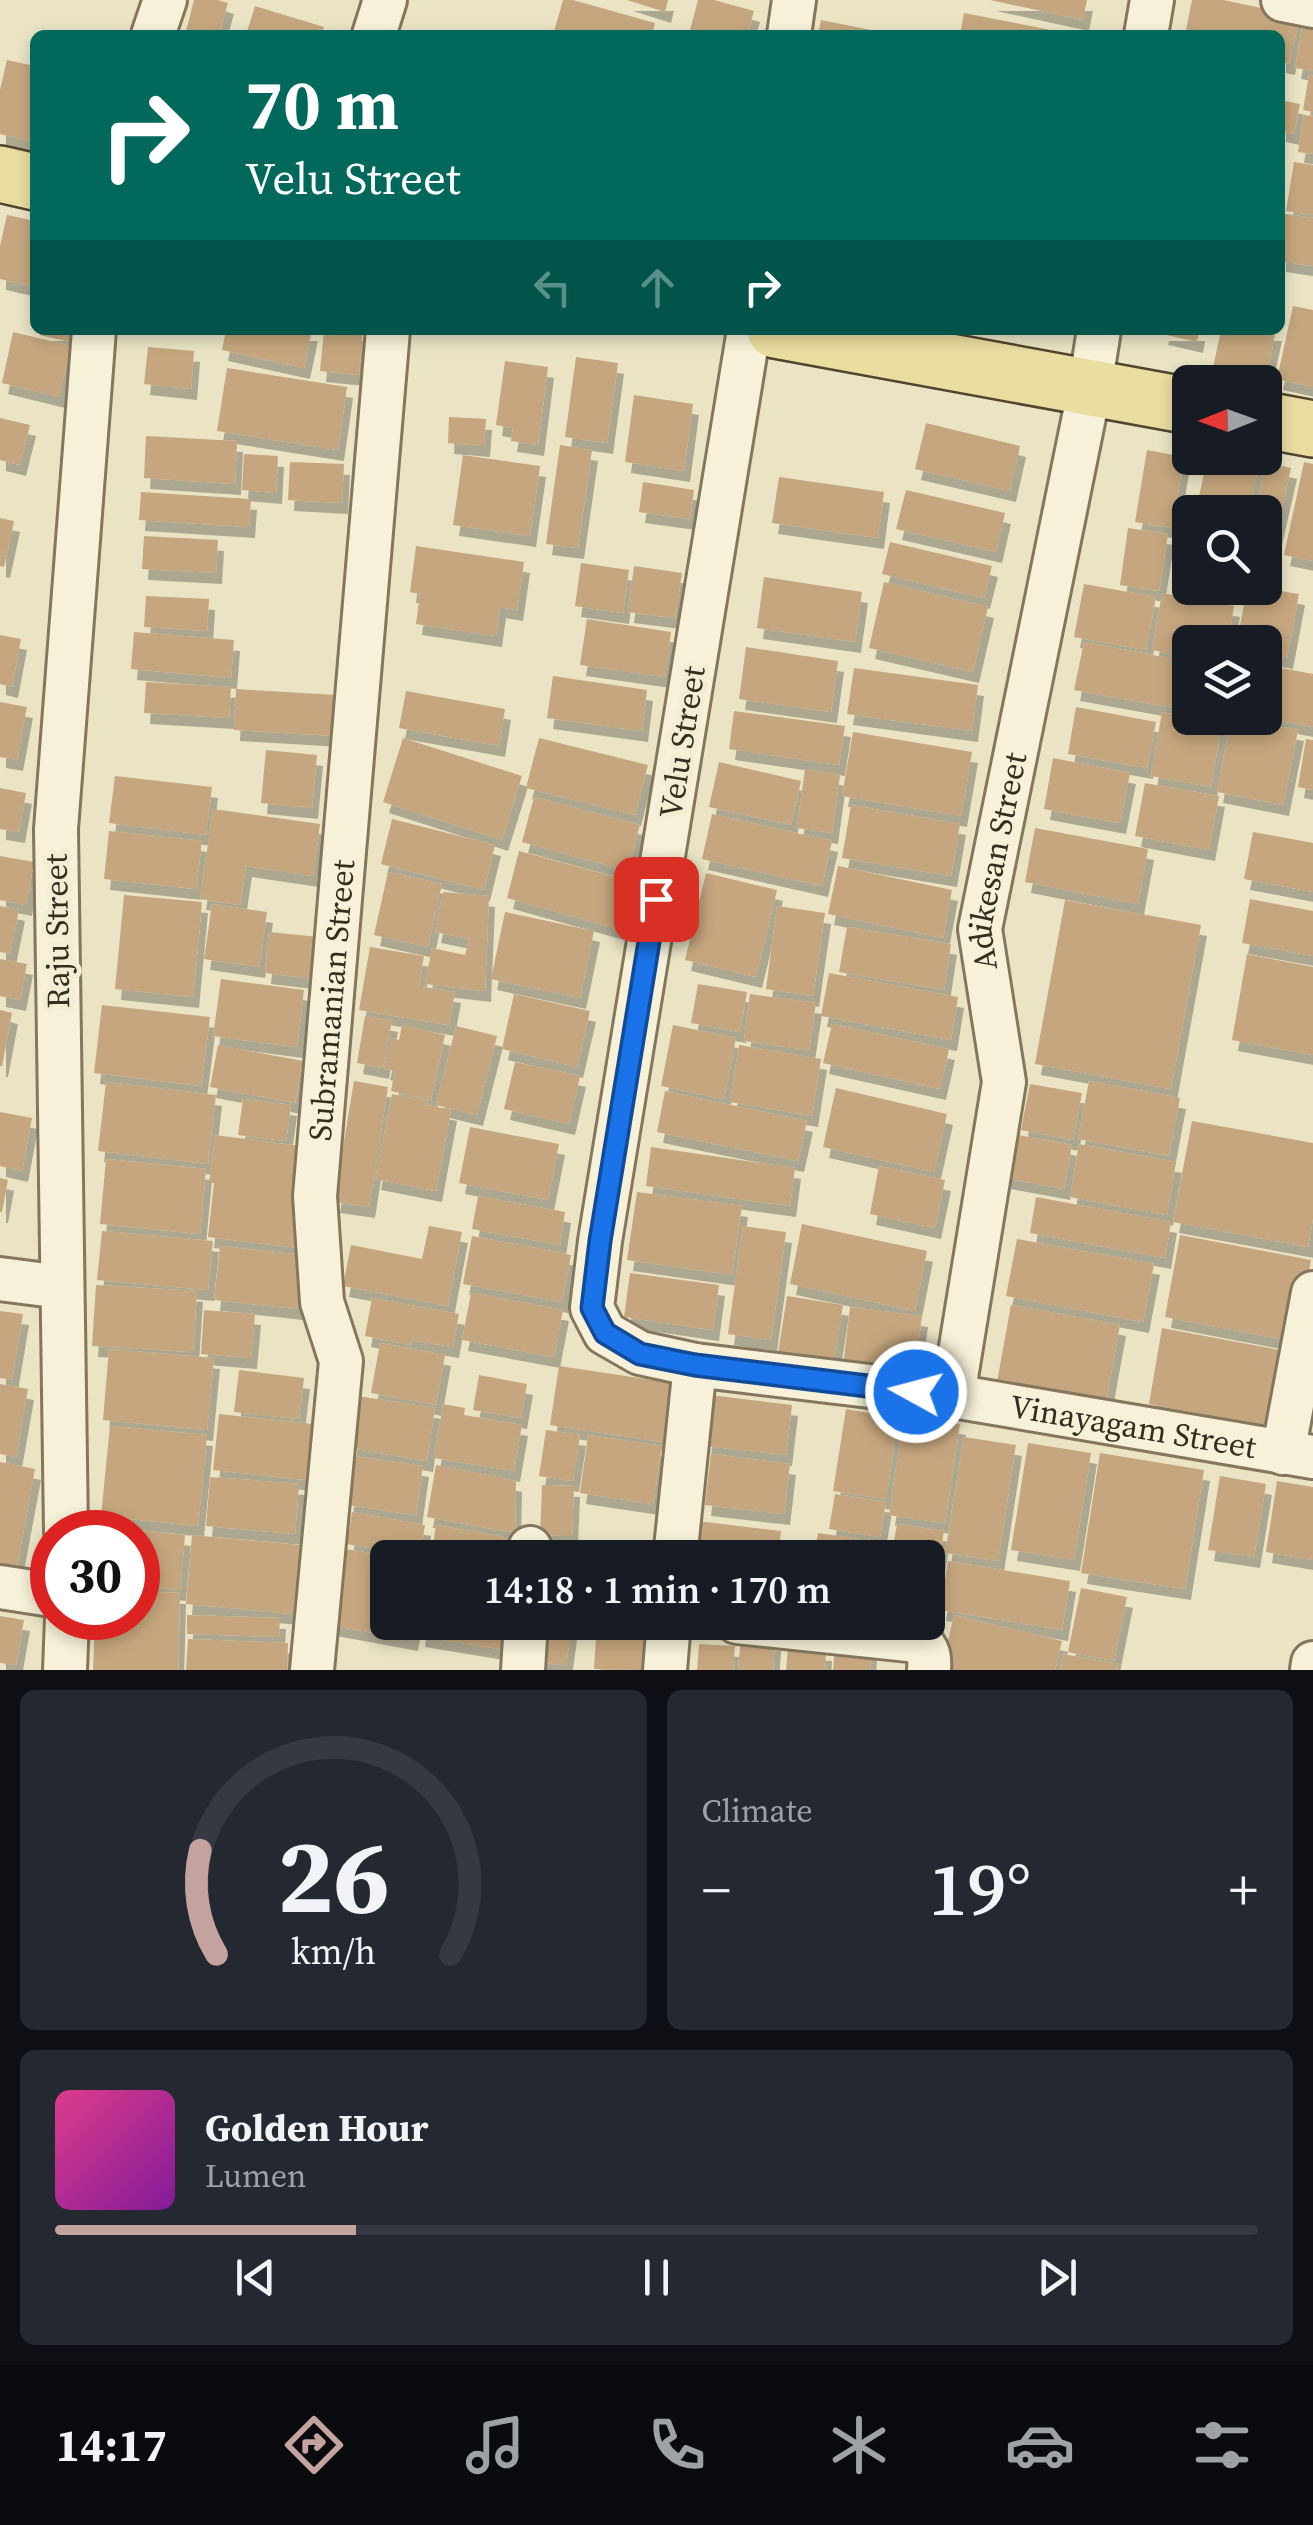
<!DOCTYPE html>
<meta charset="utf-8">
<style>
body{margin:0;font-family:"Source Serif 4",serif;background:#242831;color:#f1f3f6;height:100vh;display:flex;flex-direction:column;font-size:38px;white-space:nowrap}
*{box-sizing:border-box;margin:0}
p{font-size:32px;color:#9ea1a6}
.icon{flex:none;width:55px;height:55px;fill:none;stroke:currentColor;stroke-width:2;stroke-linecap:round;stroke-linejoin:round}
.map{position:relative;height:1670px;overflow:hidden}
.sheet{display:flex;flex-direction:column;gap:20px;padding:20px;background:#0d0f14;flex:1}
.sheet>*{flex:none}
.top-card{position:absolute;left:30px;top:30px;width:1255px;height:305px;border-radius:15px;box-shadow:0 5px 15px #0003;background:#00695c;color:#fff;overflow:hidden}
.needle{width:65px;rotate:269deg}
.controls{position:absolute;left:1172px;top:365px;display:grid;gap:20px}
.controls a{display:grid;place-items:center;width:110px;height:110px;border-radius:15px;background:#171b24;box-shadow:0 5px 15px #0003;font-size:50px}
.speed{position:absolute;left:30px;top:1510px;display:flex;gap:20px;font-size:50px;font-weight:700;text-align:center}
.speed>*{display:grid;place-content:center;width:130px;height:130px;border-radius:50%;background:#171b24;box-shadow:0 5px 15px #0003;line-height:1}
.speed .limit{border:15px solid #d22;background:#fff;color:#111}
.pin{position:absolute;display:grid;place-items:center;width:85px;height:85px;color:#fff;margin:-42px;border-radius:20px;box-shadow:0 5px 15px #0006}
.me{position:absolute;width:110px;margin:-55px;rotate:277deg;stroke-linejoin:round;filter:drop-shadow(0 0 8px #0008)}
.turn{display:flex;align-items:center;gap:35px;height:210px;padding:0 50px;font-size:45px}
.turn .icon{width:130px;height:130px;stroke-width:2.5}
.turn b{display:block;font-size:70px;line-height:85px}
.lanes{display:flex;align-items:center;height:95px;padding:0 50px;background:#0003;justify-content:center;gap:50px;direction:ltr}
.lanes .off{opacity:.35}
.big{font-size:75px;font-weight:600;line-height:1.1}
.sheet .card{flex:1;display:flex;flex-direction:column;justify-content:center;gap:15px;min-width:0;padding:0 35px;border-radius:15px;background:#242831}
.sheet .dial{align-items:center;gap:0}
.dial svg{height:260px;overflow:visible;fill:none;stroke:#363941;stroke-width:7;stroke-linecap:round;text-anchor:middle}
.dial text{fill:#f1f3f6;stroke:none}
.song{display:flex;align-items:center;gap:30px}
.cover{width:120px;height:120px;border-radius:15px;background:linear-gradient(135deg,hsl(330 70% 55%),hsl(290 70% 35%))}
.played{height:10px;border-radius:5px;background:linear-gradient(90deg,#c4a29e 25%,#363941 25%)}
.keys{display:flex;justify-content:space-around;direction:ltr}
.heat{display:flex;justify-content:space-between;align-items:center;font-size:55px;direction:ltr}
.sheet .tiles{flex:1;display:grid;gap:20px;grid-template-columns:1fr 1fr}
.card:last-child{grid-column:span 2}
.trip{position:absolute;left:370px;top:1540px;width:575px;height:100px;border-radius:15px;background:#171b24;box-shadow:0 5px 15px #0003;font-weight:600;line-height:100px;text-align:center}
.dock{display:flex;height:160px;justify-content:space-around;align-items:center;background:#090b0e;color:#9ea1a6}
.dock .icon{width:70px;height:70px}
.dock .selected{color:#c4a29e}
.dock b{font-size:45px;color:#f1f3f6}
.map>svg:first-child{display:block}
.building{fill:#c5a67e;filter:url(#shadow)}
.lines{fill:none;stroke-linecap:round;stroke-linejoin:round}
.minor-casing{stroke:#84775d;stroke-width:48}
.major-casing{stroke:#524530;stroke-width:60}
.minor{stroke:#f6f1d8;stroke-width:42}
.major{stroke:#eadda0;stroke-width:55}
.route-casing{stroke:#114b97;stroke-width:25}
.route{stroke:#1a73e8;stroke-width:18}
.labels{text-anchor:middle;dominant-baseline:central;stroke-width:10;stroke-linejoin:round;paint-order:stroke}
.street-label{font-size:32px;fill:#352d1f;stroke:#f2eed4}
</style>
<div class="map">
<svg width="1313" height="1670" viewBox="0 0 1313 1670">
<defs>
<filter id="shadow"><feDropShadow dx="6" dy="11" stdDeviation="0" flood-color="#0004"/></filter>
</defs>
<rect width="100%" height="100%" fill="#eae4c5"/>
<path class="building" d="M194 0H218L228 3 219 35H185Z
M563 0H573L655 23 652 35H553Z
M627 0H668L665 12Z
M698 0H714L754 11 747 35 689 34Z
M990 0H1087L1083 20Z
M1192 0H1223L1300 16 1289 64 1280 62V35H1185Z
M255 6 324 27 321 35H246Z
M1305 11 1313 13V71L1295 68Z
M964 13 1066 33 1065 35H960Z
M821 20 871 30 870 35H818Z
M7 60 35 66V142L0 134V90Z
M1309 75 1313 76V112L1303 110Z
M1280 100 1300 104 1294 134 1280 131Z
M1304 115 1313 116V154L1298 152Z
M1294 162 1313 165V215L1286 211Z
M1280 213 1313 218V266L1280 261Z
M7 215 35 221V287L0 279V246Z
M1293 306 1313 310V387L1277 379Z
M41 330H77L74 343 40 335Z
M226 330H312L304 368 222 350Z
M324 330H363L359 375 320 371Z
M1163 330H1199L1197 342 1162 334Z
M1221 330H1276L1265 382H1210Z
M13 332 71 346 59 397 2 383Z
M148 347 194 351 191 389 144 384Z
M576 357 618 363 607 443 565 437Z
M505 361 548 367 538 445 511 441 513 428 496 425Z
M227 368 347 387 338 450 217 431Z
M634 395 693 404 684 471 625 462Z
M449 417 486 419 484 446 448 443Z
M0 418 30 425 20 465 0 460Z
M926 423 1020 446 1010 491 915 469Z
M146 436 237 441 235 484 144 478Z
M560 445 592 450 578 548 546 544Z
M1147 450 1184 457 1172 528 1135 522Z
M244 454 278 456 276 493 242 490Z
M463 455 540 466 530 536 453 525Z
M1207 458H1260L1249 512H1196Z
M290 462 344 464 342 503 288 500Z
M1266 462 1291 468 1269 565 1265 564V512H1255Z
M1304 462 1313 464V561L1284 555Z
M779 477 884 492 878 538 772 523Z
M643 482 694 490 690 519 639 512Z
M906 490 1005 513 996 552 896 529Z
M141 492 251 499 249 527 139 520Z
M0 518 14 521 4 567 0 566Z
M1128 528 1168 534 1159 591 1120 585Z
M144 536 218 540 216 573 142 569Z
M890 542 992 566 984 598 882 574Z
M416 546 524 562 517 610 500 607 496 636 416 624 420 594 410 592Z
M581 563 629 570 623 613 575 606Z
M634 566 682 573 675 618 628 612Z
M764 577 862 592 855 642 757 628Z
M884 582 988 607 973 672 869 648Z
M1084 584 1156 597 1146 650 1074 637Z
M1247 588H1261L1299 594 1287 658 1265 654V642H1237Z
M1162 593 1234 606 1228 642H1190V658L1152 650Z
M146 596 209 599 207 631 144 627Z
M587 619 671 632 665 677 580 665Z
M134 632 234 640 231 678 131 669Z
M0 635 21 639 12 687 0 684Z
M1084 642 1190 662V711L1074 690Z
M746 647 838 661 831 712 739 699Z
M1265 665 1313 674V727L1265 718Z
M854 668 978 685 972 731 847 714Z
M553 676 647 690 642 731 547 718Z
M146 682 231 687 229 718 144 713Z
M236 689 337 695 335 736 234 730Z
M406 691 505 709 499 746 399 728Z
M0 702 27 707 17 760 0 757Z
M1076 707 1156 722 1147 768 1068 754Z
M734 711 845 726 839 765 729 749Z
M1162 712 1222 724 1211 787 1151 776Z
M1231 718 1298 730 1283 805 1217 792Z
M853 732 972 752 961 816 842 796Z
M403 738 522 776 502 840 383 802Z
M539 738 648 765 635 815 526 788Z
M1306 739 1313 740V790L1298 787Z
M266 750 317 755 312 808 261 803Z
M1053 758 1130 773 1120 823 1044 809Z
M719 762 801 781 791 825 709 807Z
M805 769 840 775 832 833 797 828Z
M115 776 212 787 206 835 109 823Z
M1145 783 1219 796 1209 850 1135 836Z
M0 788 26 793 19 832 0 829Z
M534 797 640 825 628 871 522 842Z
M851 805 960 824 951 876 842 858Z
M213 809 320 824 313 876 246 866 240 905 200 899Z
M712 814 832 841 822 886 702 859Z
M392 819 495 845 484 890 381 864Z
M1035 828 1148 849 1138 904 1025 882Z
M109 831 202 841 196 889 104 879Z
M1253 832 1313 843V892L1244 879Z
M519 851 631 881 618 929 507 898Z
M0 856 34 862 26 905 0 900Z
M838 866 952 890 943 938 828 914Z
M388 872 442 884 428 947 374 935Z
M706 873 777 890 756 977 685 960Z
M443 892 489 896 485 991 425 984 432 948 465 955 469 939 435 932Z
M124 895 202 902 193 997 115 989Z
M1250 899 1313 911V956L1242 943Z
M1065 900 1201 925 1171 1089 1035 1064Z
M212 904 267 912 259 967 204 959Z
M0 906 19 910 10 954 0 952Z
M777 906 825 913 813 996 766 989Z
M505 912 594 931 580 998 491 979Z
M847 927 951 944 944 990 839 972Z
M269 932 329 938 324 980 265 973Z
M370 947 424 956 419 986 455 992 449 1025 359 1010Z
M1247 954 1313 967V1055L1232 1040Z
M0 959 27 964 20 1000 0 996Z
M829 973 958 997 951 1040 821 1016Z
M221 979 304 990 297 1047 213 1036Z
M698 984 747 992 740 1032 691 1023Z
M514 994 590 1011 577 1067 502 1049Z
M750 994 816 1003 809 1050 744 1041Z
M102 1005 210 1017 201 1086 94 1073Z
M0 1010 12 1013 2 1066H0Z
M365 1016 392 1021 383 1068 357 1063Z
M832 1024 949 1049 940 1089 823 1063Z
M402 1025 445 1035 431 1100 391 1091 395 1071 384 1069 392 1038 399 1040Z
M673 1025 736 1038 724 1099 661 1086Z
M456 1026 497 1036 477 1115 436 1105Z
M218 1045 303 1061 295 1103 210 1087Z
M739 1045 821 1059 812 1116 730 1102Z
M515 1062 580 1076 569 1124 504 1109Z
M354 1081 388 1087 369 1207 334 1202Z
M1089 1081 1180 1098 1169 1156 1078 1139Z
M106 1082 216 1095 208 1164 98 1151Z
M1030 1084 1082 1093 1073 1140 1021 1130Z
M836 1088 947 1114 934 1172 823 1147Z
M665 1091 807 1121 798 1161 657 1132Z
M392 1094 428 1101 427 1105 451 1110 436 1191 375 1179Z
M243 1099 291 1105 286 1141 238 1135Z
M0 1112 32 1118 22 1171 0 1166Z
M1192 1121 1313 1143V1218L1308 1247 1173 1222Z
M470 1127 559 1144 548 1200 459 1183Z
M1007 1133 1072 1145 1064 1189 999 1177Z
M215 1135 307 1147 299 1248 208 1237 214 1183H209Z
M1079 1144 1176 1162 1167 1215 1070 1197Z
M651 1147 795 1168 790 1206 646 1186Z
M106 1159 206 1169 200 1234 100 1224Z
M879 1166 945 1180 935 1228 870 1214Z
M0 1178 8 1180 2 1212H0Z
M637 1192 742 1206 732 1275 627 1260Z
M478 1196 565 1212 560 1245 472 1229Z
M1036 1197 1171 1222 1165 1258 1030 1233Z
M802 1224 927 1251 915 1311 790 1284Z
M429 1226 462 1232 448 1306 343 1286 351 1245 422 1259Z
M743 1226 786 1232 771 1340 728 1334Z
M102 1231 213 1241 208 1290 97 1280Z
M1180 1235 1311 1260 1296 1342 1165 1317Z
M472 1236 571 1255 562 1302 463 1284Z
M1017 1239 1154 1264 1143 1322 1006 1296Z
M220 1246 303 1255 297 1309 214 1300Z
M630 1273 719 1285 713 1330 624 1317Z
M96 1285 197 1291 193 1352 92 1346Z
M471 1293 563 1310 554 1357 462 1340Z
M787 1296 843 1305 833 1369 777 1360Z
M372 1298 459 1314 453 1347 412 1340 411 1345 365 1336Z
M1011 1305 1120 1325 1106 1402 997 1382Z
M850 1307 922 1316 914 1376 843 1366Z
M204 1310 255 1314 251 1358 201 1354Z
M0 1311 23 1314 12 1380 0 1378Z
M1162 1328 1285 1351 1271 1427 1149 1404Z
M380 1343 445 1355 436 1405 371 1393Z
M109 1349 214 1358 207 1430 103 1420Z
M559 1366 672 1383 664 1442 550 1425Z
M239 1370 304 1378 299 1419 234 1412Z
M479 1375 527 1384 521 1418 473 1410Z
M0 1384 28 1389 16 1457 0 1454Z
M710 1395 792 1405 786 1455 705 1446Z
M358 1396 435 1408 427 1461 350 1448Z
M443 1404 465 1408 464 1415 522 1425 514 1471 434 1458Z
M846 1409 898 1418 886 1499 833 1491Z
M219 1414 312 1424 306 1480 213 1470Z
M904 1415 960 1424 945 1523 889 1515Z
M110 1426 207 1435 198 1526 101 1516Z
M546 1430 580 1435 573 1481 539 1476Z
M588 1435 662 1446 653 1504 580 1493Z
M964 1437 1016 1445 998 1561 945 1553Z
M1028 1443 1091 1453 1074 1560 1011 1550Z
M1100 1453 1204 1470 1185 1589 1081 1573Z
M711 1454 790 1464 784 1514 705 1505Z
M353 1456 423 1466 416 1515 347 1505Z
M0 1462 35 1469 17 1566 0 1563Z
M436 1465 516 1481 515 1533 427 1517Z
M1220 1476 1266 1484 1254 1557 1208 1550Z
M210 1477 299 1484 295 1534 206 1526Z
M1277 1481 1313 1487V1560L1266 1552Z
M542 1485 574 1486 572 1536 540 1535Z
M835 1494 886 1502 880 1537 829 1529Z
M352 1512 425 1525 420 1557 347 1544Z
M697 1521 781 1531 778 1558H693Z
M897 1524 944 1531 930 1620H928V1558H891Z
M436 1525 516 1539 513 1558H431Z
M94 1526 134 1530V1532H93Z
M138 1530 185 1535 180 1590 138 1586Z
M818 1533 859 1539 856 1558H814Z
M192 1535 300 1545 293 1614 186 1604Z
M865 1539 886 1543 884 1558H862Z
M549 1541 634 1547V1558H548Z
M339 1548 388 1556V1622H415L412 1640 325 1624Z
M948 1561 1070 1581 1062 1630 940 1610Z
M1081 1588 1127 1597 1114 1661 1068 1652Z
M138 1592 180 1593 178 1670H93L95 1618H138Z
M187 1615 280 1618 279 1637 187 1634Z
M954 1615 1062 1641 1055 1670H941Z
M0 1616 24 1620 16 1665 0 1663Z
M421 1622H515L510 1651 419 1636Z
M541 1622H572L566 1666 535 1661Z
M597 1622H647L645 1670 594 1669Z
M741 1638 775 1640 773 1670H738Z
M188 1639 288 1643 287 1670H186Z
M699 1644 735 1646 733 1670H697Z
M835 1646 871 1648 870 1670H833Z
M788 1648 826 1650 825 1670H786Z
M1063 1654 1118 1664 1117 1670H1060Z"/>
<g class="lines">
<defs>
<g id="minor">
<path d="M1283 0 1313 6"/>
<path d="M153 35 165 0"/>
<path d="M374 35 385 0"/>
<path d="M789 35 794 0"/>
<path d="M1146 35 1152 0"/>
<path id="s1" d="M749 330 600 1241 592 1308 605 1333 640 1353 695 1365 953 1396 1313 1457"/>
<path d="M0 1279 62 1287"/>
<path id="s2" d="M953 1396 1004 1082 980 929 1090 387 1099 330"/>
<path d="M1283 1453 1313 1293"/>
<path d="M66 1532 56 829 94 330"/>
<path d="M529 1558 530 1548"/>
<path d="M675 1558 695 1365"/>
<path d="M0 1587 52 1595"/>
<path d="M737 1622 918 1641C929 1649 930 1657 929 1670"/>
<path d="M65 1670 67 1618"/>
<path id="s3" d="M312 1670 341 1361 322 1302 315 1196 388 330"/>
<path d="M523 1670 526 1622"/>
<path d="M665 1670 669 1622"/>
<path d="M1312 1670 1313 1663"/>
</g>
<path id="major" d="M0 174 35 182
M775 330 1190 406
M1265 420 1313 429"/>
</defs>
<use href="#minor" class="minor-casing"/>
<use href="#major" class="major-casing"/>
<use href="#minor" class="minor"/>
<use href="#major" class="major"/>
</g>
<g class="lines">
<defs>
<path id="route" d="M656 899 600 1241 592 1308 605 1333 640 1354 695 1365 916 1392"/>
</defs>
<use href="#route" class="route-casing"/>
<use href="#route" class="route"/>
</g>
<g class="labels">
<g class="street-label">
<text transform="translate(682 742) rotate(-81)">Velu Street</text>
<text stroke="none"><textPath href="#s2" startOffset="542">Adikesan Street</textPath></text>
<text transform="translate(57 931) rotate(-91)">Raju Street</text>
<text stroke="none"><textPath href="#s3" startOffset="675">Subramanian Street</textPath></text>
<text stroke="none"><textPath href="#s1" startOffset="1558">Vinayagam Street</textPath></text>
</g>
</g>
</svg>
<div class="controls">
<a><svg class="needle" viewBox="-14 -14 28 28"><path d="M0-13l5 13h-10z" fill="#e53935"/><path d="M0 13l5-13h-10z" fill="#9ea1a6"/></svg></a>
<a><svg class="icon" aria-label="search" viewBox="0 0 24 24"><circle cx="10" cy="10" r="6"/><path d="M15 15l6 6"/></svg></a>
<a><svg class="icon" aria-label="layers" viewBox="0 0 24 24"><path d="M12 4l9 5-9 5-9-5zM3 14l9 5 9-5"/></svg></a>
</div>
<div class="speed"><div class="limit">30</div></div>
<div class="pin" style="left:656px;top:899px;background:#d93025"><svg class="icon" aria-label="arrive" viewBox="0 0 24 24"><path d="M6 21V4h12l-3 4 3 4H6"/></svg></div>
<svg class="me" style="left:916px;top:1392px" viewBox="-20 -20 40 40"><circle r="17" fill="#1a73e8" stroke="#fff" stroke-width="3"/><path d="M0-11L8 9 0 5-8 9z" fill="#fff"/></svg>
<div class="trip">14:18 · 1 min · 170 m</div>
<div class="top-card">
<div class="turn"><svg class="icon" aria-label="right" viewBox="0 0 24 24"><path d="M7 20v-9h11M14 6l5 5-5 5"/></svg><div><b>70 m</b>Velu Street</div></div>
<div class="lanes"><svg class="icon off" aria-label="left" viewBox="0 0 24 24"><path d="M17 20v-9H6M10 6l-5 5 5 5"/></svg><svg class="icon off" aria-label="ahead" viewBox="0 0 24 24"><path d="M12 20V5M6 11l6-6 6 6"/></svg><svg class="icon" aria-label="right" viewBox="0 0 24 24"><path d="M7 20v-9h11M14 6l5 5-5 5"/></svg></div>
</div>
</div>
<section class="sheet">
<div class="tiles">
<div class="card dial"><svg viewBox="0 0 100 80">
<path d="M14 69A42 42 0 1 1 86 69"/>
<path d="M14 69A42 42 0 0 1 9 37" stroke="#c4a29e"/>
<text x="50" y="56" font-size="32" font-weight="700">26</text>
<text x="50" y="72" font-size="11">km/h</text>
</svg></div>
<div class="card"><p>Climate</p>
<div class="heat"><a>−</a><b class="big">19°</b><a>+</a></div>
</div>
<div class="card">
<div class="song"><i class="cover"></i><div><b>Golden Hour</b><p>Lumen</p></div></div>
<div class="played"></div>
<div class="keys"><svg class="icon" aria-label="previous" viewBox="0 0 24 24"><path d="M18 5L8 12l10 7zM5 5v14"/></svg><svg class="icon" aria-label="pause" viewBox="0 0 24 24"><path d="M8 5v14M16 5v14"/></svg><svg class="icon" aria-label="next" viewBox="0 0 24 24"><path d="M6 5l10 7-10 7zM19 5v14"/></svg></div>
</div>
</div>
</section>
<nav class="dock">
<b>14:17</b>
<svg class="icon selected" aria-label="directions" viewBox="0 0 24 24"><path d="M12 3l9 9-9 9-9-9zM9 14v-3h6M13 9l2 2-2 2"/></svg>
<svg class="icon" aria-label="music" viewBox="0 0 24 24"><path d="M9 18V5l10-2v13"/><circle cx="6" cy="18" r="3"/><circle cx="16" cy="16" r="3"/></svg>
<svg class="icon" aria-label="phone" viewBox="0 0 24 24"><path d="M5 4h4l2 5-3 2q2 4 5 5l2-3 5 2v4C11 20 4 13 5 4z"/></svg>
<svg class="icon" aria-label="climate" viewBox="0 0 24 24"><path d="M12 3v18M4 7l16 10M4 17L20 7"/></svg>
<svg class="icon" aria-label="car" viewBox="0 0 24 24"><path d="M5 17H2v-5l4-1 3-4h7l3 4 3 1v5h-3M9 17h6M6 11h13"/><circle cx="7" cy="17" r="2"/><circle cx="17" cy="17" r="2"/></svg>
<svg class="icon" aria-label="filters" viewBox="0 0 24 24"><path d="M4 7h16M4 17h16"/><circle cx="9" cy="7" r="2"/><circle cx="15" cy="17" r="2"/></svg>
</nav>
